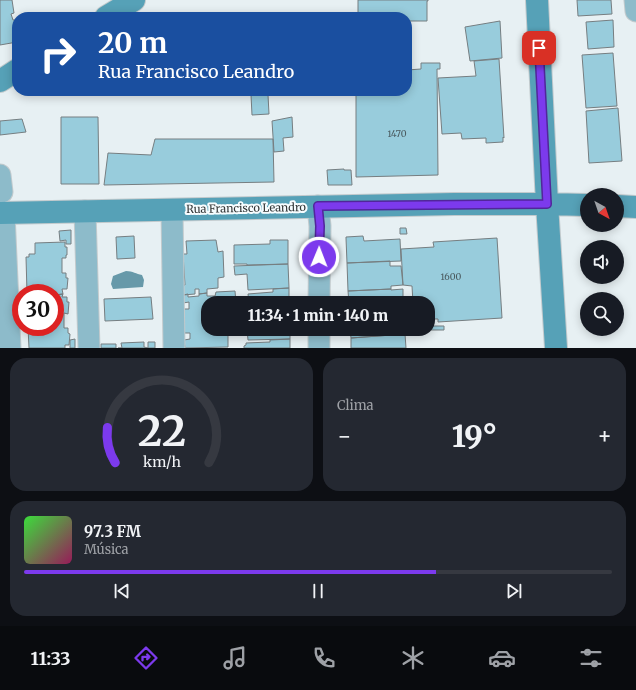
<!DOCTYPE html>
<html lang="pt">
<meta charset="utf-8">
<style>
body{margin:0;font-family:Merriweather,serif;background:#242831;color:#f1f3f6;height:100vh;display:flex;flex-direction:column;font-size:15px;white-space:nowrap}
*{box-sizing:border-box;margin:0}
p{font-size:13px;color:#9ea1a6}
.icon{flex:none;width:22px;height:22px;fill:none;stroke:currentColor;stroke-width:2;stroke-linecap:round;stroke-linejoin:round}
.map{position:relative;height:348px;overflow:hidden}
.drawer{display:flex;flex-direction:column;gap:10px;padding:10px;background:#0d0f14;flex:1}
.drawer>*{flex:none}
.banner{position:absolute;left:12px;top:12px;width:400px;height:84px;border-radius:16px;box-shadow:0 2px 10px #0003;background:#1a4fa0;color:#fff;overflow:hidden}
.needle{width:26px;rotate:140deg}
.fabs{position:absolute;left:580px;top:188px;display:grid;gap:8px}
.fabs a{display:grid;place-items:center;width:44px;height:44px;border-radius:50%;background:#171b24;box-shadow:0 2px 10px #0003;font-size:20px}
.speed{position:absolute;left:12px;top:284px;display:flex;gap:8px;font-size:20px;font-weight:700;text-align:center}
.speed>*{display:grid;place-content:center;width:52px;height:52px;border-radius:50%;background:#171b24;box-shadow:0 2px 10px #0003;line-height:1}
.speed .limit{border:6px solid #d22;background:#fff;color:#111}
.pin{position:absolute;display:grid;place-items:center;width:34px;height:34px;color:#fff;margin:-17px;border-radius:8px;box-shadow:0 2px 6px #0006}
.me{position:absolute;width:44px;margin:-22px;rotate:1deg;stroke-linejoin:round;filter:drop-shadow(0 0 3px #0008)}
.turn{display:flex;align-items:center;gap:14px;height:84px;padding:0 20px;font-size:18px}
.turn .icon{width:52px;height:52px;stroke-width:2.5}
.turn b{display:block;font-size:28px;line-height:34px}
.big{font-size:30px;font-weight:800;line-height:1.1}
.drawer .widget{flex:1;display:flex;flex-direction:column;justify-content:center;gap:6px;min-width:0;padding:0 14px;border-radius:16px;background:#242831}
.drawer .dial{align-items:center;gap:0}
.dial svg{height:104px;overflow:visible;fill:none;stroke:#363941;stroke-width:7;stroke-linecap:round;text-anchor:middle}
.dial text{fill:#f1f3f6;stroke:none}
.song{display:flex;align-items:center;gap:12px}
.cover{width:48px;height:48px;border-radius:6px;background:linear-gradient(135deg,hsl(120 70% 55%),hsl(330 70% 35%))}
.played{height:4px;border-radius:2px;background:linear-gradient(90deg,#7c3aed 70%,#363941 70%)}
.keys{display:flex;justify-content:space-around;direction:ltr}
.heat{display:flex;justify-content:space-between;align-items:center;font-size:22px;direction:ltr}
.drawer .tiles{flex:1;display:grid;gap:10px;grid-template-columns:1fr 1fr}
.widget:last-child{grid-column:span 2}
.trip{position:absolute;left:201px;top:296px;width:234px;height:40px;border-radius:16px;background:#171b24;box-shadow:0 2px 10px #0003;font-weight:800;line-height:40px;text-align:center}
.dock{display:flex;height:64px;justify-content:space-around;align-items:center;background:#090b0e;color:#9ea1a6}
.dock .icon{width:28px;height:28px}
.dock .current{color:#7c3aed}
.dock b{font-size:18px;color:#f1f3f6}
.map>svg:first-child{display:block}
.water{fill:#6799a9}
.building{fill:#98ccdc;stroke:#767e81}
.lines{fill:none;stroke-linecap:round;stroke-linejoin:round}
.street-casing{stroke:#c2cacd;stroke-width:23}
.secondary-casing{stroke:#c2cacd;stroke-width:24}
.street{stroke:#8dbbca;stroke-width:21}
.secondary{stroke:#56a1b7;stroke-width:22}
.route-casing{stroke:#51269a;stroke-width:10}
.route{stroke:#7c3aed;stroke-width:7}
.labels{text-anchor:middle;dominant-baseline:central;stroke-width:4;stroke-linejoin:round;paint-order:stroke}
.number-label{font-size:9px;fill:#4a5a5f}
.street-label{font-size:11px;fill:#303435;stroke:#f7fdff}
</style>
<div class="map">
<svg width="636" height="348" viewBox="0 0 636 348">
<rect width="100%" height="100%" fill="#e7f0f3"/>
<path class="water" d="M126 271C133 271 136 274 142 275L144 280 143 287 113 289 111 284 113 276Z"/>
<path class="building" d="M0 0H12L14 13 11 14 13 20H17V25L14 26 17 42 0 45Z
M358 0H428V1H427V21H407V17H358Z
M577 0H611L612 14 578 16Z
M613 20 614 47 588 49 586 22Z
M500 21 502 58 470 61 465 27Z
M613 53 617 106 586 108 582 55Z
M499 59 504 138 503 137V142L486 143V138L462 139 461 133 442 134 438 78 476 76 474 61Z
M421 63H440V69H437L438 175 356 177V91H407V70L421 69Z
M251 95H268L269 114 252 115Z
M618 108 622 161 589 163 586 111Z
M61 117H98L99 184H61Z
M292 117 293 137 283 138 284 151 274 152 272 121Z
M22 119 26 132 0 135V121Z
M155 139H273L274 182 104 185 108 153 151 155Z
M344 169V170H351L352 185H328L327 170Z
M400 228H406L407 234H400Z
M71 230V244H66V240L60 241 59 231Z
M134 236 135 258 117 259 116 237Z
M363 236 364 241 400 239 401 261 347 263 346 238V237Z
M497 238 502 318 438 322V319H428V303H413L412 286 403 285 401 249 434 247 433 242Z
M216 240 218 252 223 251 224 277 218 278V288L207 289V293L199 294V289H195V294L183 295 182 285H185L183 254H187L186 241Z
M270 240H288V264L247 265V264H234V245L270 244Z
M65 242V247H67V255H66V258H62V273H66V278H68L67 289H62L63 294 55 295V293H27L26 257H29V254H35V243Z
M390 261V266H401L403 285 391 286V289L348 291 347 263Z
M288 264 289 288 248 290 247 274 235 275 234 266Z
M289 288V303H249L248 294 273 292V289Z
M391 289V290L403 289V303H349L348 291Z
M235 291 236 303H208V329H237V331H226V333H228V347L185 348 184 340 190 339V333H184L183 309H189V302L183 303V295L188 294V297L199 296V294L207 293V296H215L216 292Z
M63 294 62 297H67V302H69L68 314 64 313V328H68V333L70 334 69 345H65V348H29L28 327H55V295Z
M151 297 153 319 105 321 104 299Z
M431 326H444V330H431Z
M247 329H290V339L248 340Z
M350 329H405V334L351 338Z
M405 334 406 348H351V338Z
M75 339V348H70V340Z
M290 339V348H244V346L246 345V343L270 342V340Z
M144 342V347L148 348V342H155V348H118H122L121 343Z
M101 344H116V348H101Z"/>
<g class="lines">
<defs>
<path id="street" d="M635 0 636 11
M0 175 2 192H0
M318 206 320 226 319 303
M172 210 174 348
M85 211 89 348
M4 213 10 348
M319 348V329"/>
<path id="secondary" d="M537 0 547 204 556 348
M106 17 134 0
M0 81 17 70
M617 206 636 207
M0 213 454 204H547L587 205"/>
</defs>
<use href="#street" class="street-casing"/>
<use href="#secondary" class="secondary-casing"/>
<use href="#street" class="street"/>
<use href="#secondary" class="secondary"/>
</g>
<g class="lines">
<defs>
<path id="route" d="M319 257 320 226 318 206 547 204 539 48"/>
</defs>
<use href="#route" class="route-casing"/>
<use href="#route" class="route"/>
</g>
<g class="labels">
<g class="number-label">
<text x="397" y="133">1470</text>
<text x="451" y="276">1600</text>
</g>
<g class="street-label">
<text transform="translate(246 208) rotate(-1)">Rua Francisco Leandro</text>
</g>
</g>
</svg>
<div class="fabs">
<a><svg class="needle" viewBox="-14 -14 28 28"><path d="M0-13l5 13h-10z" fill="#e53935"/><path d="M0 13l5-13h-10z" fill="#9ea1a6"/></svg></a>
<a><svg class="icon" aria-label="sound" viewBox="0 0 24 24"><path d="M4 9h4l5-4v14l-5-4H4zM17 9q2 3 0 6"/></svg></a>
<a><svg class="icon" aria-label="search" viewBox="0 0 24 24"><circle cx="10" cy="10" r="6"/><path d="M15 15l6 6"/></svg></a>
</div>
<div class="speed"><div class="limit">30</div></div>
<div class="pin" style="left:539px;top:48px;background:#d93025"><svg class="icon" aria-label="arrive" viewBox="0 0 24 24"><path d="M6 21V4h12l-3 4 3 4H6"/></svg></div>
<svg class="me" style="left:319px;top:257px" viewBox="-20 -20 40 40"><circle r="17" fill="#7c3aed" stroke="#fff" stroke-width="3"/><path d="M0-11L8 9 0 5-8 9z" fill="#fff"/></svg>
<div class="trip">11:34 · 1 min · 140 m</div>
<div class="banner">
<div class="turn"><svg class="icon" aria-label="right" viewBox="0 0 24 24"><path d="M7 20v-9h11M14 6l5 5-5 5"/></svg><div><b>20 m</b>Rua Francisco Leandro</div></div>
</div>
</div>
<section class="drawer">
<div class="tiles">
<div class="widget dial"><svg viewBox="0 0 100 80">
<path d="M14 69A42 42 0 1 1 86 69"/>
<path d="M14 69A42 42 0 0 1 8 42" stroke="#7c3aed"/>
<text x="50" y="56" font-size="32" font-weight="700">22</text>
<text x="50" y="72" font-size="11">km/h</text>
</svg></div>
<div class="widget"><p>Clima</p>
<div class="heat"><a>−</a><b class="big">19°</b><a>+</a></div>
</div>
<div class="widget">
<div class="song"><i class="cover"></i><div><b>97.3 FM</b><p>Música</p></div></div>
<div class="played"></div>
<div class="keys"><svg class="icon" aria-label="previous" viewBox="0 0 24 24"><path d="M18 5L8 12l10 7zM5 5v14"/></svg><svg class="icon" aria-label="pause" viewBox="0 0 24 24"><path d="M8 5v14M16 5v14"/></svg><svg class="icon" aria-label="next" viewBox="0 0 24 24"><path d="M6 5l10 7-10 7zM19 5v14"/></svg></div>
</div>
</div>
</section>
<nav class="dock">
<b>11:33</b>
<svg class="icon current" aria-label="directions" viewBox="0 0 24 24"><path d="M12 3l9 9-9 9-9-9zM9 14v-3h6M13 9l2 2-2 2"/></svg>
<svg class="icon" aria-label="music" viewBox="0 0 24 24"><path d="M9 18V5l10-2v13"/><circle cx="6" cy="18" r="3"/><circle cx="16" cy="16" r="3"/></svg>
<svg class="icon" aria-label="phone" viewBox="0 0 24 24"><path d="M5 4h4l2 5-3 2q2 4 5 5l2-3 5 2v4C11 20 4 13 5 4z"/></svg>
<svg class="icon" aria-label="climate" viewBox="0 0 24 24"><path d="M12 3v18M4 7l16 10M4 17L20 7"/></svg>
<svg class="icon" aria-label="car" viewBox="0 0 24 24"><path d="M5 17H2v-5l4-1 3-4h7l3 4 3 1v5h-3M9 17h6M6 11h13"/><circle cx="7" cy="17" r="2"/><circle cx="17" cy="17" r="2"/></svg>
<svg class="icon" aria-label="filters" viewBox="0 0 24 24"><path d="M4 7h16M4 17h16"/><circle cx="9" cy="7" r="2"/><circle cx="15" cy="17" r="2"/></svg>
</nav>
